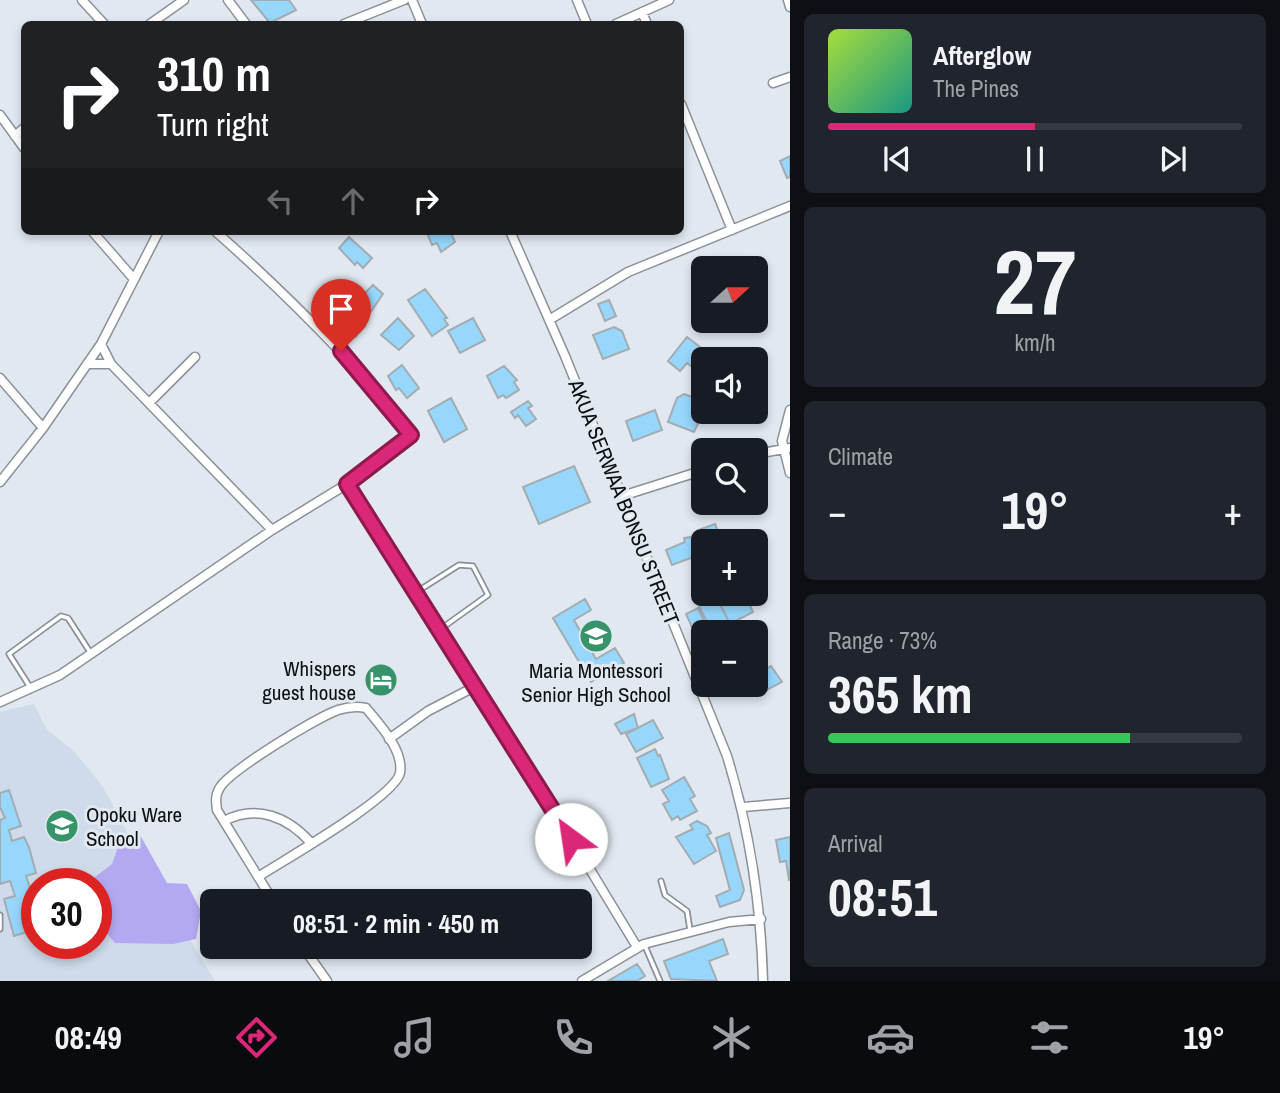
<!DOCTYPE html>
<meta charset="utf-8">
<style>
body{margin:0;font-family:"Archivo Narrow",sans-serif;background:#20242c;color:#f1f3f6;height:100vh;display:flex;flex-direction:column;font-size:26px;white-space:nowrap}
*{box-sizing:border-box;margin:0}
p{font-size:23px;color:#9ea1a6}
.icon{flex:none;width:38px;height:38px;fill:none;stroke:currentColor;stroke-width:2;stroke-linecap:round;stroke-linejoin:round}
.map{position:relative;flex:1;overflow:hidden}
.details{display:flex;flex-direction:column;gap:14px;padding:14px;background:#0d0f14;width:490px}
.details>*{flex:none}
.hud{position:absolute;left:21px;top:21px;width:663px;height:214px;border-radius:10px;box-shadow:0 4px 10px #0003;background:#202124;color:#fff;overflow:hidden}
.needle{width:46px;rotate:69deg}
.buttons{position:absolute;left:691px;top:256px;display:grid;gap:14px}
.buttons a{display:grid;place-items:center;width:77px;height:77px;border-radius:10px;background:#171b24;box-shadow:0 4px 10px #0003;font-size:35px}
.speed{position:absolute;left:21px;top:868px;display:flex;gap:14px;font-size:35px;font-weight:700;text-align:center}
.speed>*{display:grid;place-content:center;width:91px;height:91px;border-radius:50%;background:#171b24;box-shadow:0 4px 10px #0003;line-height:1}
.speed .limit{border:10px solid #d22;background:#fff;color:#111}
.pin{position:absolute;display:grid;place-items:center;width:60px;height:60px;color:#fff;margin:-72px -30px;border-radius:50% 50% 50% 0;rotate:-45deg;box-shadow:0 0 7px #0007}
.pin .icon{rotate:45deg}
.me{position:absolute;width:77px;margin:-38px;rotate:329deg;stroke-linejoin:round;filter:drop-shadow(0 0 5px #0008)}
.turn{display:flex;align-items:center;gap:24px;height:147px;padding:0 21px;font-size:32px}
.turn .icon{width:91px;height:91px;stroke-width:2.5}
.turn b{display:block;font-size:49px;line-height:60px}
.lanes{display:flex;align-items:center;height:66px;padding:0 21px;background:#0003;justify-content:center;gap:35px;direction:ltr}
.lanes .off{opacity:.35}
.big{font-size:52px;font-weight:800;line-height:1.1}
.details .widget{flex:1;display:flex;flex-direction:column;justify-content:center;gap:10px;min-width:0;padding:0 24px;border-radius:10px;background:#20242c}
.details .dial{align-items:center;gap:0}
.dial b{font-size:91px;line-height:1}
.song{display:flex;align-items:center;gap:21px}
.cover{width:84px;height:84px;border-radius:10px;background:linear-gradient(135deg,hsl(80 70% 55%),hsl(170 70% 35%))}
.played{height:7px;border-radius:4px;background:linear-gradient(90deg,#db2777 50%,#363941 50%)}
.keys{display:flex;justify-content:space-around;direction:ltr}
.heat{display:flex;justify-content:space-between;align-items:center;font-size:38px;direction:ltr}
.charge{height:10px;border-radius:5px;background:linear-gradient(90deg,#34c759 73%,#363941 0)}
.trip{position:absolute;left:200px;top:889px;width:392px;height:70px;border-radius:10px;background:#171b24;box-shadow:0 4px 10px #0003;font-weight:800;line-height:70px;text-align:center}
.tab-bar{display:flex;height:112px;justify-content:space-around;align-items:center;background:#090b0e;color:#9ea1a6}
.tab-bar .icon{width:49px;height:49px}
.tab-bar .current{color:#db2777}
.tab-bar b{font-size:32px;color:#f1f3f6}
main{display:flex;flex:1;min-height:0}
.map>svg:first-child{display:block}
.built{fill:#cfdbea;fill-rule:evenodd}
.green{fill:#b3a9f2}
.building{fill:#97d7fc;stroke:#a2acb2;stroke-width:2}
.lines{fill:none;stroke-linecap:round;stroke-linejoin:round}
.service-casing{stroke:#8b9199;stroke-width:7}
.minor-casing{stroke:#8b9199;stroke-width:11}
.service{stroke:#fff;stroke-width:3.5}
.minor{stroke:#fff;stroke-width:8}
.route-casing{stroke:#8e194d;stroke-width:18}
.route{stroke:#db2777;stroke-width:12}
.labels{text-anchor:middle;dominant-baseline:central;stroke-width:6;stroke-linejoin:round;paint-order:stroke}
.street-label{font-size:21px;fill:#0d1012;stroke:#e1e8f0}
.poi-label{font-size:21px;fill:#0d1012;stroke:#e1e8f0;text-anchor:end}
</style>
<main>
<div class="map">
<svg width="790" height="981" viewBox="0 0 790 981">
<rect width="100%" height="100%" fill="#e1e8f0"/>
<path class="built" d="M34 704 47 730 74 751 103 787 144 864 215 981H0V712ZM37 884H96V943H37Z"/>
<path class="green" d="M140 835 167 883 187 884 201 911 196 939 173 944 115 943 96 921 95 877 112 864 120 842Z"/>
<path class="building" d="M251 0H289L296 10 270 23Z
M790 156V177L787 178 780 161Z
M426 231H450L455 242 441 252 437 243 432 245Z
M349 237 372 258 363 268 357 262 355 265 339 248Z
M373 285 383 294 370 313 357 301Z
M425 289 447 318 444 319 448 325 432 336 408 300Z
M609 300 616 316 605 321 598 304Z
M353 306 365 317 361 321 365 326 355 337 339 321Z
M398 318 414 336 399 350 381 335Z
M473 318 485 340 460 353 448 331Z
M614 327 622 331 629 349 603 359 593 335Z
M687 337 700 347 697 352 706 359 697 371 687 363 680 371 668 361Z
M402 365 419 388 407 398 399 388 396 390 388 376Z
M504 366 517 380 514 382 519 390 506 398 503 395 498 398 487 376Z
M684 394 701 400 698 407 704 411 694 432 668 422 677 398Z
M451 398 467 429 444 442 428 411Z
M528 401 532 406 528 408 536 419 526 426 518 415 515 418 511 412Z
M655 410 662 430 633 441 626 421Z
M574 466 590 502 539 524 523 487Z
M715 524 722 541H706L701 529Z
M704 535V553L672 565 666 550 685 542 684 538Z
M721 593H744L753 612 730 624 716 596Z
M716 596 729 622 711 630 698 604Z
M585 599 591 610 574 620 596 659 615 648 624 663 591 682 553 618Z
M698 608 709 632H704L697 638 686 614Z
M771 666 782 682 761 693 756 674Z
M634 714 638 728 621 734 615 724Z
M653 720 663 738 636 752 626 734Z
M655 749 658 756 660 755 669 779 651 787 637 758Z
M684 777 695 796 690 799 697 811 680 820 678 816 672 820 663 804 669 801 662 790Z
M9 790 21 826 9 830 12 841 24 837 29 847 36 873 26 876 31 891 37 889V929L14 936 4 899 15 896 10 881 0 884V820L5 818 0 807V793Z
M697 821 707 826 711 833 707 835 716 851 694 864 676 837 693 829 690 825Z
M729 833 744 890 740 900 720 907 716 896 730 890 716 838Z
M790 837V880H789L786 861 780 862 776 840Z
M723 939 728 954 709 961 717 981 671 979 664 961Z
M637 964 645 976 637 981H608Z"/>
<g class="lines">
<defs>
<path id="service" d="M418 591 459 565 473 566 488 595 442 628
M30 687 9 654 61 616 68 618 90 652
M661 881 665 895 687 911 690 930
M0 915V929
M645 946 660 981"/>
<path id="minor" d="M82 0 104 24
M228 0 246 24
M412 0 422 24
M577 0 587 24
M788 0 790 7
M642 12 647 24
M150 24 184 0
M344 24 404 0
M616 24 669 0
M773 83 790 77
M681 104 732 230
M0 115 24 148
M15 136 24 128
M92 231 133 278
M510 231 565 356 727 756C750 831 761 903 763 981
M549 320 628 272 790 206
M101 344 111 364 272 530
M87 364H111
M0 378 43 428
M149 403 195 357
M790 410 782 441 790 473
M756 454 790 448
M0 482 43 428 101 344 159 231
M347 484 519 752 637 947
M622 496 704 470
M0 702 60 675 272 530 347 484 411 436 408 428C349 357 284 292 215 231
M389 739 428 711 476 686
M743 807 790 803
M224 821C257 804 288 817 311 843
M258 877C284 860 395 797 400 773 404 750 379 724 366 708 356 706 348 707 338 710 318 717 228 771 219 789 215 796 216 802 217 810L273 901
M303 947 327 981
M582 981 644 944 729 922 761 919"/>
</defs>
<use href="#service" class="service-casing"/>
<use href="#minor" class="minor-casing"/>
<use href="#service" class="service"/>
<use href="#minor" class="minor"/>
</g>
<g class="lines">
<defs>
<path id="route" d="M341 351 411 435 347 484 571 839"/>
</defs>
<use href="#route" class="route-casing"/>
<use href="#route" class="route"/>
</g>
<defs>
<symbol id="school-disc" viewBox="-11 -11 22 22"><circle r="9.5" fill="#36936a" stroke="#e1e8f0"/><path d="M0-5L7-2L0 1L-7-2ZM-4 1L0 2.5L4 1V4Q0 6-4 4Z" fill="#fff"/></symbol>
<symbol id="hotel-disc" viewBox="-11 -11 22 22"><circle r="9.5" fill="#36936a" stroke="#e1e8f0"/><path d="M-6-4.5h1.5V1H6V5H4.5V3h-9V5H-6ZM-4 0a1.8 1.8 0 1 1 3.6 0ZM.5 0V-2.5h3Q6-2.5 6 0Z" fill="#fff"/></symbol>
</defs>
<g fill-rule="evenodd">
<use href="#school-disc" x="577" y="617" width="38" height="38"/>
<use href="#hotel-disc" x="362" y="661" width="38" height="38"/>
<use href="#school-disc" x="43" y="807" width="38" height="38"/>
</g>
<g class="labels">
<g class="street-label">
<text transform="translate(624 502) rotate(68)">AKUA SERWAA BONSU STREET</text>
</g>
<g class="poi-label">
<text x="356" y="668">Whispers<tspan x="356" dy="24">guest house</tspan></text>
<text x="596" y="670" text-anchor="middle">Maria Montessori<tspan x="596" dy="24">Senior High School</tspan></text>
<text x="86" y="814" text-anchor="start">Opoku Ware<tspan x="86" dy="24">School</tspan></text>
</g>
</g>
</svg>
<div class="buttons">
<a><svg class="needle" viewBox="-14 -14 28 28"><path d="M0-13l5 13h-10z" fill="#e53935"/><path d="M0 13l5-13h-10z" fill="#9ea1a6"/></svg></a>
<a><svg class="icon" aria-label="sound" viewBox="0 0 24 24"><path d="M4 9h4l5-4v14l-5-4H4zM17 9q2 3 0 6"/></svg></a>
<a><svg class="icon" aria-label="search" viewBox="0 0 24 24"><circle cx="10" cy="10" r="6"/><path d="M15 15l6 6"/></svg></a>
<a>+</a>
<a>−</a>
</div>
<div class="speed"><div class="limit">30</div></div>
<div class="pin" style="left:341px;top:351px;background:#d93025"><svg class="icon" aria-label="arrive" viewBox="0 0 24 24"><path d="M6 21V4h12l-3 4 3 4H6"/></svg></div>
<svg class="me" style="left:571px;top:839px" viewBox="-20 -20 40 40"><circle r="19" fill="#fff"/><path d="M0-13L10 11 0 6-10 11z" fill="#db2777"/></svg>
<div class="trip">08:51 · 2 min · 450 m</div>
<div class="hud">
<div class="turn"><svg class="icon" aria-label="right" viewBox="0 0 24 24"><path d="M7 20v-9h11M14 6l5 5-5 5"/></svg><div><b>310 m</b>Turn right</div></div>
<div class="lanes"><svg class="icon off" aria-label="left" viewBox="0 0 24 24"><path d="M17 20v-9H6M10 6l-5 5 5 5"/></svg><svg class="icon off" aria-label="ahead" viewBox="0 0 24 24"><path d="M12 20V5M6 11l6-6 6 6"/></svg><svg class="icon" aria-label="right" viewBox="0 0 24 24"><path d="M7 20v-9h11M14 6l5 5-5 5"/></svg></div>
</div>
</div>
<section class="details">
<div class="widget">
<div class="song"><i class="cover"></i><div><b>Afterglow</b><p>The Pines</p></div></div>
<div class="played"></div>
<div class="keys"><svg class="icon" aria-label="previous" viewBox="0 0 24 24"><path d="M18 5L8 12l10 7zM5 5v14"/></svg><svg class="icon" aria-label="pause" viewBox="0 0 24 24"><path d="M8 5v14M16 5v14"/></svg><svg class="icon" aria-label="next" viewBox="0 0 24 24"><path d="M6 5l10 7-10 7zM19 5v14"/></svg></div>
</div>
<div class="widget dial"><b>27</b><p>km/h</p></div>
<div class="widget"><p>Climate</p>
<div class="heat"><a>−</a><b class="big">19°</b><a>+</a></div>
</div>
<div class="widget"><p>Range · 73%</p><b class="big">365 km</b><div class="charge"></div></div>
<div class="widget"><p>Arrival</p><b class="big">08:51</b></div>
</section>
</main>
<nav class="tab-bar">
<b>08:49</b>
<svg class="icon current" aria-label="directions" viewBox="0 0 24 24"><path d="M12 3l9 9-9 9-9-9zM9 14v-3h6M13 9l2 2-2 2"/></svg>
<svg class="icon" aria-label="music" viewBox="0 0 24 24"><path d="M9 18V5l10-2v13"/><circle cx="6" cy="18" r="3"/><circle cx="16" cy="16" r="3"/></svg>
<svg class="icon" aria-label="phone" viewBox="0 0 24 24"><path d="M5 4h4l2 5-3 2q2 4 5 5l2-3 5 2v4C11 20 4 13 5 4z"/></svg>
<svg class="icon" aria-label="climate" viewBox="0 0 24 24"><path d="M12 3v18M4 7l16 10M4 17L20 7"/></svg>
<svg class="icon" aria-label="car" viewBox="0 0 24 24"><path d="M5 17H2v-5l4-1 3-4h7l3 4 3 1v5h-3M9 17h6M6 11h13"/><circle cx="7" cy="17" r="2"/><circle cx="17" cy="17" r="2"/></svg>
<svg class="icon" aria-label="filters" viewBox="0 0 24 24"><path d="M4 7h16M4 17h16"/><circle cx="9" cy="7" r="2"/><circle cx="15" cy="17" r="2"/></svg>
<b>19°</b>
</nav>
